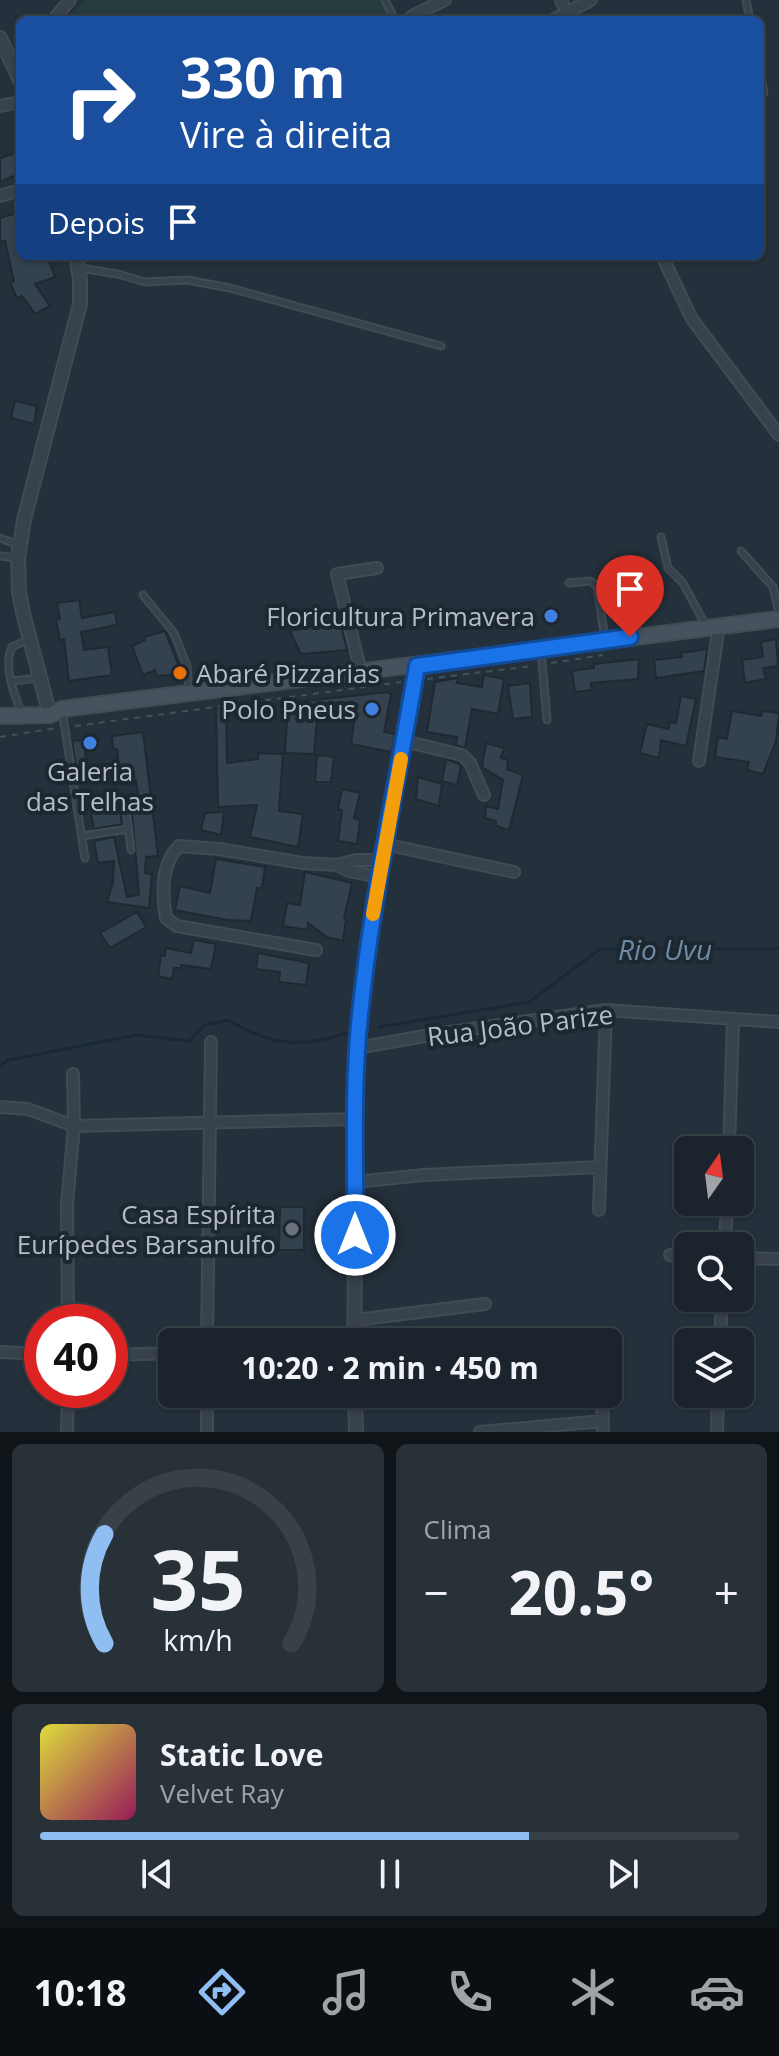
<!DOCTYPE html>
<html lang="pt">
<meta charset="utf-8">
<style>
body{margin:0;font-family:"Open Sans",sans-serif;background:#283038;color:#f1f3f6;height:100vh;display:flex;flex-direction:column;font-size:30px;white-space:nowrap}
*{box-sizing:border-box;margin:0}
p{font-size:26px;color:#a0a4a9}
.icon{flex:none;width:44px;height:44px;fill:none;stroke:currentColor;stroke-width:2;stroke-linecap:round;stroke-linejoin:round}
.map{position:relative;height:1432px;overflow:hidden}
.details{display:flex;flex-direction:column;gap:12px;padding:12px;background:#0f1418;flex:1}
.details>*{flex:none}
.top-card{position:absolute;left:16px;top:16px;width:748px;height:244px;border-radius:12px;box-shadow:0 2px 6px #0004,0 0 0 2px #394148;background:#1a4fa0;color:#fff;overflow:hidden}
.needle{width:52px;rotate:14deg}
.fabs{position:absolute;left:674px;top:1136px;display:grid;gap:16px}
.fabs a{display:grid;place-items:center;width:80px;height:80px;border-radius:12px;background:#1b242c;box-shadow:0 2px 6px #0004,0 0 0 2px #394148;font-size:40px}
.speed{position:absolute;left:24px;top:1304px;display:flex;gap:16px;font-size:40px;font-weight:700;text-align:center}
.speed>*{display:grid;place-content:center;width:104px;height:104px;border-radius:50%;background:#1b242c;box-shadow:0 2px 6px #0004,0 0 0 2px #394148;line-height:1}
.speed .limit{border:12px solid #d22;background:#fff;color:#111}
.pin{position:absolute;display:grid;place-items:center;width:68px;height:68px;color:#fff;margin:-82px -34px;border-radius:50% 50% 50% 0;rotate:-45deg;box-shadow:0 0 8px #0007}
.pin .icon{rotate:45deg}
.me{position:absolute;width:88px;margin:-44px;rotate:0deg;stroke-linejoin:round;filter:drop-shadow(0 0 6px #0008)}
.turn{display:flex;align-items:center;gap:28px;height:168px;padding:0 32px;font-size:36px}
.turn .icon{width:104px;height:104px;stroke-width:2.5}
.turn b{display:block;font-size:56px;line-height:68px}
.then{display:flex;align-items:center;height:76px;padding:0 32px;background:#0003;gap:16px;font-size:30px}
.big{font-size:60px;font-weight:700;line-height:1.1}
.details .tile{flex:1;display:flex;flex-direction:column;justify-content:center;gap:12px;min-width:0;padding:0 28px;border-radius:12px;background:#283038}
.details .dial{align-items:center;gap:0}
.dial svg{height:208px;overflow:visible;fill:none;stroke:#394148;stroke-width:7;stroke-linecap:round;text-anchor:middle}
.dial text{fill:#f1f3f6;stroke:none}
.song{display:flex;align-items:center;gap:24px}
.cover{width:96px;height:96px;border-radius:12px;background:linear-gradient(135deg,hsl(60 70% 55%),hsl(330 70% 35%))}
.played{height:8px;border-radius:4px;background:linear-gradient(90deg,#8ebef2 70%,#394148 70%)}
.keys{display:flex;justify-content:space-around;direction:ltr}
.heat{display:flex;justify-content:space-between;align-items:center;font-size:44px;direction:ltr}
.details .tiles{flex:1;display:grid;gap:12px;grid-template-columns:1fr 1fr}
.tile:last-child{grid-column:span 2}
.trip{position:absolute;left:158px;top:1328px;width:464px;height:80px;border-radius:12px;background:#1b242c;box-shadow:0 2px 6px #0004,0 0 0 2px #394148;font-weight:700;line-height:80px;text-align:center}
.dock{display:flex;height:128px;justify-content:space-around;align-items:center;background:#0b0e12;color:#a0a4a9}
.dock .icon{width:56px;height:56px}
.dock .active{color:#8ebef2}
.dock b{font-size:36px;color:#f1f3f6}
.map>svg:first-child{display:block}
.green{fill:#263c3c}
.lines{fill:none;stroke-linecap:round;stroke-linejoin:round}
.stream{stroke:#182838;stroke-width:3}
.building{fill:#34424f;stroke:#1f2932;stroke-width:2}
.service-casing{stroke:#414b54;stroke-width:9}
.minor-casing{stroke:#414b54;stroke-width:14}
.tertiary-casing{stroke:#414b54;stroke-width:16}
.secondary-casing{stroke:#414b54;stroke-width:18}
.path{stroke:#3f5454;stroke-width:2;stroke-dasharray:6 6;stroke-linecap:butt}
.service{stroke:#38424c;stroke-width:5}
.minor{stroke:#38424c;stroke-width:10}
.tertiary{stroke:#38424c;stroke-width:12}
.secondary{stroke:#46525e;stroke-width:14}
.route-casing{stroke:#114b97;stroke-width:20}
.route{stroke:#1a73e8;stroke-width:14}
.slow{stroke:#f59e0b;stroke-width:14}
.shop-dot{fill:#3f7fe0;stroke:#1d2730;stroke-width:3}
.food-dot{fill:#e8710a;stroke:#1d2730;stroke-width:3}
.worship-dot{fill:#6b7280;stroke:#1d2730;stroke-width:3}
.labels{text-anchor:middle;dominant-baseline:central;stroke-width:8;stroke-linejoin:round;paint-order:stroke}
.poi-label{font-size:26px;fill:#b4bdc7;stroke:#1d2730;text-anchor:end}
.street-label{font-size:26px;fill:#b4bdc7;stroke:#1d2730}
.water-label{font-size:28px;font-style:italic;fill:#6f8aa4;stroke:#1d2730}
</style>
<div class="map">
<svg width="779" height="1432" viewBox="0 0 779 1432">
<rect width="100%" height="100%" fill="#24303b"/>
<path class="green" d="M84 0H385L394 20H68Z"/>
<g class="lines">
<path class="stream" d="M379 1027 529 1002 600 949H779
M0 1066 8 1060 136 1035 189 1041 205 1025 228 1020C271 1045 299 1049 347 1033"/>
</g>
<path class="building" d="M20 152V173L0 182V158Z
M20 212V256H47L55 277 35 284 50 306 35 314 22 296 17 298 10 283 14 281 5 241 0 242V218Z
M15 401 37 406 34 424 11 418Z
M79 600 82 618 115 612 117 625 81 632 84 650 108 647 112 675 69 681 64 639 60 640 56 620 60 619 57 603Z
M340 621 347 650 301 654 290 631Z
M165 631 182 674 157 676 155 670 143 675 132 646 145 640 144 637Z
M776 639 778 666 763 668 766 679 745 683 742 660 763 657 761 642Z
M707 649 704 671 656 678 654 660 682 657 681 653Z
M639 659 638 679 591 683 592 690 575 692 572 671 594 668V664Z
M484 675 504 679 498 714 472 709 465 748 456 745 457 737 427 732 435 682 458 678 457 683 482 687Z
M530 683 532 717 513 719 508 686Z
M388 692 391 695 384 732 395 734 392 752 351 744 355 714 317 720 314 754 285 753 288 703Z
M681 696 696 699 686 746 661 740 659 758 640 753 647 724 669 729 670 722 676 723Z
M226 706 227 763 258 759V753L283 754 279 811 303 814 298 847 250 837 257 805 218 807 216 708Z
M732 711 761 716 762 711 779 713 776 741 763 774 747 770 749 762 715 757 718 737 727 739Z
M143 732 158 856 146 857 145 873 152 874 149 908 107 902 113 882 114 861 98 863 94 841 114 837 127 897 139 895 131 801 139 800 136 780 121 782 117 749H113L112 736Z
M84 740 87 771 77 773 72 741Z
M486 743 504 748 501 758 508 760 507 769 523 775 509 830 496 826V821L485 818 486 806 498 809 503 780 482 767Z
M317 755 334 757 331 782H315Z
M446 759 461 765 457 785 442 781Z
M418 777 442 784 439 806 416 799Z
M342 789 360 793 354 818 360 820 357 844 338 841 342 810 338 809Z
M119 803 122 824 94 829 90 807Z
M224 812 221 835 201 830 205 813Z
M216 859 265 867 262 888H257L251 921 227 920 175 910 180 886 210 893Z
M305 872 352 883 344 918 346 919 343 941 327 937 308 923 307 930 283 926 287 903 300 905Z
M137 912 146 927 110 948 100 933Z
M194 940 216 944 211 969 181 965V968H174L172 979 158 976 161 955 165 956 166 948 191 953Z
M258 953 309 963 306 985 279 982 280 972 256 969Z
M280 1207H304V1250H279Z"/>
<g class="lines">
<defs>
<path id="service" d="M385 0 395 20
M746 0 750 20
M760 71 764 93 760 94
M80 268 118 274 145 282 187 280 230 288 441 346
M661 537 668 568 683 583 706 626
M0 538 18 545
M741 551 773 587 779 612
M0 556 17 558
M569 583 590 581 597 586 605 639
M143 595 174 633 187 666 189 691
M541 650 547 720
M12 681 39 678
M62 710 85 858
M21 712C14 693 3 666 12 647L29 639
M125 801 131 850
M82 836 128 829"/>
<path id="minor" d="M561 0 570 20
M412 16 445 0
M53 20 70 0
M553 20 591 0
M0 106 20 102
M0 196 20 190
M662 256 692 319 779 435
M361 672 337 574 377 568
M404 741 462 755 470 763 484 795
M699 761 719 625
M384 844 514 872
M337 865 349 871 378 877
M316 950 177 926 166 918C162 895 161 864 179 846L219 849 303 863 337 865 356 860H381
M357 1048 436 1034 606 1010 779 1022
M0 1107 28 1109 74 1126 355 1119
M729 1150 733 1019
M355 1182 423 1175 600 1167
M599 1210 606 1010
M725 1246 727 1202
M670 1255 688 1256
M740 1258 779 1259
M355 1320 485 1304
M68 1322 67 1204 74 1126 73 1074
M207 1342 211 1042
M720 1342 722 1298
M0 1352 42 1354
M110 1355 172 1353
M207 1394V1432
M602 1394 603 1432
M67 1432 68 1390
M480 1432 603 1421
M717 1432 718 1394"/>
<path id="tertiary" d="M0 38 20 80
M50 715 23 613 19 592 18 558 24 520 80 304V279L76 256
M354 1342C357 1243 350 1143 357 1044 367 916 396 792 417 666
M355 1394 356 1432"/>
<path id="secondary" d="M0 716 50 715 62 709 779 619"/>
</defs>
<use href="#service" class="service-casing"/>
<use href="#minor" class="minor-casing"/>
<use href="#tertiary" class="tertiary-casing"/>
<use href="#secondary" class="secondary-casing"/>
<path class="path" d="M551 663 603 655
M427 679 532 666
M75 726 401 682
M0 737 56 728"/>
<use href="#service" class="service"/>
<use href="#minor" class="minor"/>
<use href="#tertiary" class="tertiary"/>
<use href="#secondary" class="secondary"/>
</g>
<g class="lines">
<defs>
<path id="route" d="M355 1235C356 1162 352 1088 360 1015 372 898 397 782 417 666L630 637"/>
</defs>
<use href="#route" class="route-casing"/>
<use href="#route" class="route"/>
<path class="slow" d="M373 914 401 759"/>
</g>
<g class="shop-dot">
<circle cx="551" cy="616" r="8"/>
<circle cx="372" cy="709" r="8"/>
<circle cx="90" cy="743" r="8"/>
</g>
<circle class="food-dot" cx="180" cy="673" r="8"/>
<circle class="worship-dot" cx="292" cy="1229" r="8"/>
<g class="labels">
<g class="poi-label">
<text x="535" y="616">Floricultura Primavera</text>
<text x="196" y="673" text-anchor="start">Abaré Pizzarias</text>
<text x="356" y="709">Polo Pneus</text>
<text x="90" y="771" text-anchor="middle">Galeria<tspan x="90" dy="30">das Telhas</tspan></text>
<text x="276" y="1214">Casa Espírita<tspan x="276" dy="30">Eurípedes Barsanulfo</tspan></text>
</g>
<g class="street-label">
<text transform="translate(520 1025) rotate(-7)">Rua João Parize</text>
</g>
<g class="water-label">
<text x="665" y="949">Rio Uvu</text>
</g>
</g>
</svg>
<div class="fabs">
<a><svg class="needle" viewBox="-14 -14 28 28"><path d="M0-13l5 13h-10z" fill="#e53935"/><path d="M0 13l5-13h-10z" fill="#a0a4a9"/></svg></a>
<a><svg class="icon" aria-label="search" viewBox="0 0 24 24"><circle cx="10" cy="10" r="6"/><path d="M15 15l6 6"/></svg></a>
<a><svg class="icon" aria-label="layers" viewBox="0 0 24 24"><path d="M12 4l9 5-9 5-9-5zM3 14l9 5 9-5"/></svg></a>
</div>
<div class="speed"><div class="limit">40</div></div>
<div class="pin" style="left:630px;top:637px;background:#d93025"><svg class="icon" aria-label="arrive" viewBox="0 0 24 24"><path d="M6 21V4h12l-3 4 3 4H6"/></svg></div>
<svg class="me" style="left:355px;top:1235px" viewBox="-20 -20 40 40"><circle r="17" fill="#1a73e8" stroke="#fff" stroke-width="3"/><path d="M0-11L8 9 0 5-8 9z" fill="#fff"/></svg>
<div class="trip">10:20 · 2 min · 450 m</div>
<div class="top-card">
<div class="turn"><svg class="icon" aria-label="right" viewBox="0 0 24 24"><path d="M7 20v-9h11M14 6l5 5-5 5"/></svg><div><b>330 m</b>Vire à direita</div></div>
<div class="then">Depois<svg class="icon" aria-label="arrive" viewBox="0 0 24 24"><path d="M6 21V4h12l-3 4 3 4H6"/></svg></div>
</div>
</div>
<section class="details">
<div class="tiles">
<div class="tile dial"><svg viewBox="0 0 100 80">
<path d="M14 69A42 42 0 1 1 86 69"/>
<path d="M14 69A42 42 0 0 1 14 27" stroke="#8ebef2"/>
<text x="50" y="56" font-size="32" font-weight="700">35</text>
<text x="50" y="72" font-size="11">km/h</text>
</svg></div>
<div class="tile"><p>Clima</p>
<div class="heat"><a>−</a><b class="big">20.5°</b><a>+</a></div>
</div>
<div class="tile">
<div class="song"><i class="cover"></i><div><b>Static Love</b><p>Velvet Ray</p></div></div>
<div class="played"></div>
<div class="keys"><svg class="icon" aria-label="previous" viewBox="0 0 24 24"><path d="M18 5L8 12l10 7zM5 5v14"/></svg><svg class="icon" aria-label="pause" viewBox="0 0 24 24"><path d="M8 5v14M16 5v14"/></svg><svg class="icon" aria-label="next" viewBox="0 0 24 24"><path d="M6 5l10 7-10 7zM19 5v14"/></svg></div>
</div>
</div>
</section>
<nav class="dock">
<b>10:18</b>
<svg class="icon active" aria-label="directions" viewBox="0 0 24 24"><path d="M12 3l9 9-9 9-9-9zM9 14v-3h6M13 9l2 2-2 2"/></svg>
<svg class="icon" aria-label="music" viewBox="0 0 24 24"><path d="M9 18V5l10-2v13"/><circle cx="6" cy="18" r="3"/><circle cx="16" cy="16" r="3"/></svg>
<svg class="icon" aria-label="phone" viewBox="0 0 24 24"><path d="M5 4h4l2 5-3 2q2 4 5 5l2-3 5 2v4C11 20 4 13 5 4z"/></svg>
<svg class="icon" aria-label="climate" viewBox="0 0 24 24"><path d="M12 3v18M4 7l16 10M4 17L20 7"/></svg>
<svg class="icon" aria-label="car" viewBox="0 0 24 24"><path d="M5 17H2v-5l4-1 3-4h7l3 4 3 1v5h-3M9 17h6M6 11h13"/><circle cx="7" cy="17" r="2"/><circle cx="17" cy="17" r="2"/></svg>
</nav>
